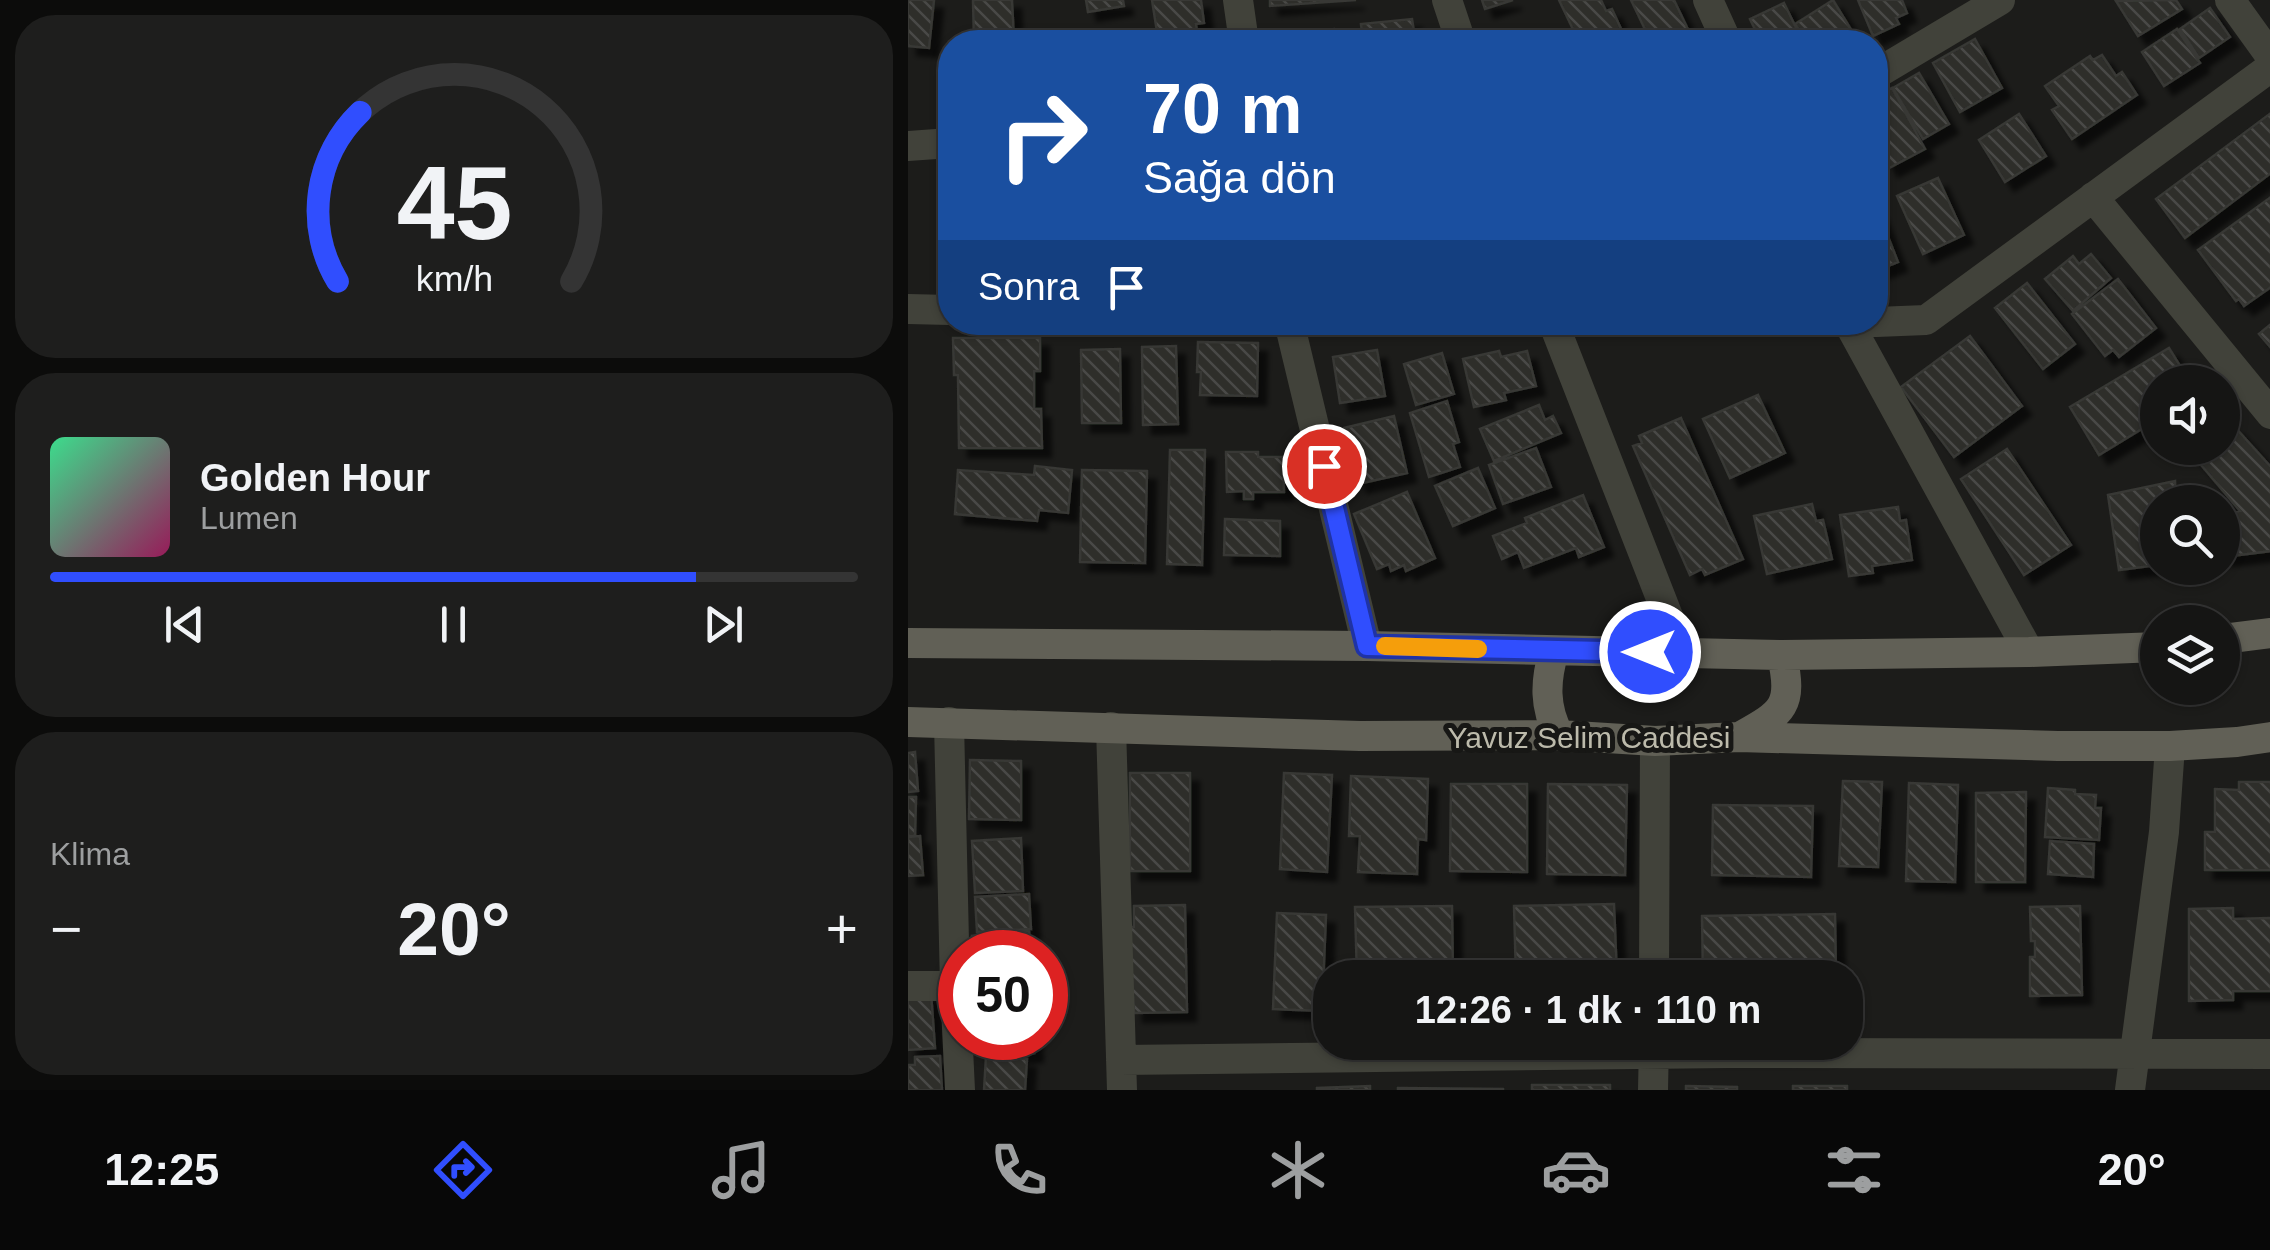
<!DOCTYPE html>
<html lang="tr">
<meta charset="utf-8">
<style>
body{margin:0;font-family:Helvetica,sans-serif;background:#1e1e1d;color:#f1f3f6;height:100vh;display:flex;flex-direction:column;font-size:38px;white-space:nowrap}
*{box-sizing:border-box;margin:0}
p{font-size:32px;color:#9d9fa0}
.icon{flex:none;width:55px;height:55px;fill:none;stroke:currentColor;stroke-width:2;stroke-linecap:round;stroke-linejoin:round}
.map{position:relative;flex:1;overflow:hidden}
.details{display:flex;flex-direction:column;gap:15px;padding:15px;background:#0c0c0b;width:908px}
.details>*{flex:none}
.hud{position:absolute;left:30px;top:30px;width:950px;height:305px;border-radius:40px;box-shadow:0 2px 8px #0004,0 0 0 2px #343434;background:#1a4fa0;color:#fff;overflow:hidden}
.buttons{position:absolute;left:1232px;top:365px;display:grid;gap:20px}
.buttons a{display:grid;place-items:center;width:100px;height:100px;border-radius:50%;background:#151514;box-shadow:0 2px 8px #0004,0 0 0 2px #343434;font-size:50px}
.speed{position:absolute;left:30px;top:930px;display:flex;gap:20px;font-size:50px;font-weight:700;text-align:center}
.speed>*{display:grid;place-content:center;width:130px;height:130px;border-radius:50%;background:#151514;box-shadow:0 2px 8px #0004,0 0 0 2px #343434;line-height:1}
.speed .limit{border:15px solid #d22;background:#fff;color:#111}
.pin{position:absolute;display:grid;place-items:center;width:85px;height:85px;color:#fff;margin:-42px;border:5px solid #fff;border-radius:50%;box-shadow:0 2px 10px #0007}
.me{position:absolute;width:110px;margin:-55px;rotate:270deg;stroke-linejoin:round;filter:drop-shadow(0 0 8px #0008)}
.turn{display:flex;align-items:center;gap:35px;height:210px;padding:0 40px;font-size:45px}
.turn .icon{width:130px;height:130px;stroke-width:2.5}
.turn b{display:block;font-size:70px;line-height:85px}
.then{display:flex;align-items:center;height:95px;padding:0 40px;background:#0003;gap:20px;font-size:38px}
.big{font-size:75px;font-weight:700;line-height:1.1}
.details .card{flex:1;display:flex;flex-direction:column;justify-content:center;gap:15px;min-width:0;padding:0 35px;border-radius:40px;background:#1e1e1d}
.details .dial{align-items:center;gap:0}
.dial svg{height:260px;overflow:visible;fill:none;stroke:#343434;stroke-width:7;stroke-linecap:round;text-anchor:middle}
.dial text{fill:#f1f3f6;stroke:none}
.song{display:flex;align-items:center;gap:30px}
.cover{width:120px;height:120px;border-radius:15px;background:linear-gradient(135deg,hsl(150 70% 55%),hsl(330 70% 35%))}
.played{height:10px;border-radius:5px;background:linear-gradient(90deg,#304efe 80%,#343434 80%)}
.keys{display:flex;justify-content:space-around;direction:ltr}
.heat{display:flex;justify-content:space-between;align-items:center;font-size:55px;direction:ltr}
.trip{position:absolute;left:405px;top:960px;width:550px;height:100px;border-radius:40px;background:#151514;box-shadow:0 2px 8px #0004,0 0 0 2px #343434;font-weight:700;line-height:100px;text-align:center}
.tabs{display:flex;height:160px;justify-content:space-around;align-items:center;background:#080808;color:#9d9fa0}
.tabs .icon{width:70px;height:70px}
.tabs .on{color:#304efe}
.tabs b{font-size:45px;color:#f1f3f6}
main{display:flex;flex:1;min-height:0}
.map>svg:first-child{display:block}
.building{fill:url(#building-back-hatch);stroke:#373834;stroke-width:2.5;filter:url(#shadow)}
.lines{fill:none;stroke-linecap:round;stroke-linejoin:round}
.minor{stroke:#41423a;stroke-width:30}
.major{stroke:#616056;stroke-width:30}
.route-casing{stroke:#1f33a5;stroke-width:25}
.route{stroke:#304efe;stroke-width:18}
.slow{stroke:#f59e0b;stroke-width:18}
.labels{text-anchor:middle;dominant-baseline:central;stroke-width:10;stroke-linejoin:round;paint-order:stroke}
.street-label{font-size:30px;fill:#bcbaab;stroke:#171715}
</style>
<main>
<section class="details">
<div class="card dial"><svg viewBox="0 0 100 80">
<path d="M14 69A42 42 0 1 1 86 69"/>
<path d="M14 69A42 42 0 0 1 21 17" stroke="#304efe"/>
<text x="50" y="56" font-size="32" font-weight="700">45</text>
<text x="50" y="72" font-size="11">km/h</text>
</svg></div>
<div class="card">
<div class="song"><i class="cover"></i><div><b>Golden Hour</b><p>Lumen</p></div></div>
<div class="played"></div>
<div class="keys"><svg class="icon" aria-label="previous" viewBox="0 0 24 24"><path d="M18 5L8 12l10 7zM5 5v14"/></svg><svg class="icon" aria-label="pause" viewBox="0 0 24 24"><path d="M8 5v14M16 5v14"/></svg><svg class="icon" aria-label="next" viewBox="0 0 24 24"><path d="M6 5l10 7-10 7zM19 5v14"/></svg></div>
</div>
<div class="card"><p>Klima</p>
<div class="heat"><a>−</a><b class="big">20°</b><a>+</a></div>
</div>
</section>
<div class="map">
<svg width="1363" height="1090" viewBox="0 0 1363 1090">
<defs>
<pattern id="building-back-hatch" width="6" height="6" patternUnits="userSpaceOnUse" patternTransform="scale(2.5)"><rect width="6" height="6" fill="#2d2d2a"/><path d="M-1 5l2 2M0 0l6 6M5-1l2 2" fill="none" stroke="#4a4946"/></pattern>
<filter id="shadow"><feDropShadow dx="9" dy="9" stdDeviation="2.5" flood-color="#0009"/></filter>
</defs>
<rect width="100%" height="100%" fill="#1c1c1a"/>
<path class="building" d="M0 0H26L21 48 0 46Z
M65 0H104L106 42H66Z
M178 0H215L216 6 180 12Z
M244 0H293L296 23 288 24 289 32 259 36 258 30 249 32Z
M362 0H448L362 6Z
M574 0H605L577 9Z
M651 0H693L698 11 704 9 719 42H671Z
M723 0H766L786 42H743Z
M925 0 950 41 899 42 887 24Z
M950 0H994L999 13 988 18 991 24 965 36Z
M1268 0 1274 9 1230 36 1208 1Z
M876 3 895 42H853L842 19Z
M1302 8 1322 37 1291 58 1272 29Z
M504 19 507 38 514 37V42H455L453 24Z
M426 29 428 42H366V35Z
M1269 29 1292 63 1256 86 1234 52Z
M1067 39 1094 88 1052 112 1025 63Z
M1194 55 1208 76 1214 72 1229 95 1164 139 1144 110 1151 106 1137 86 1182 56 1185 60Z
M1011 73 1041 124 1015 139 985 88Z
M984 88 1017 149 981 168 968 142V96Z
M1363 113V173L1277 238 1248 199Z
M1111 114 1138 156 1097 182 1071 140Z
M1030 178 1056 235 1015 254 989 196Z
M1363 197V287L1336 306 1331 299 1328 301 1290 250Z
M968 211H970L990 262 968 271Z
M1183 254 1203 278 1165 311 1137 279 1165 256 1171 264Z
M1210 279 1248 328 1211 357 1205 350 1197 356 1164 314Z
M1119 283 1167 344 1135 369 1087 308Z
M1363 324V348L1351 334Z
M1062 336 1114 406 1046 457 993 387Z
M45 338H132V371H126V409H133L134 448H51L50 375H46Z
M290 342 350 343 349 396 292 395 293 372H289Z
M268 346 270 424 235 425 234 347Z
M1261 348 1282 382H1250V419L1191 455 1162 407Z
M212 349 213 423H174L173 350Z
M469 350 477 396 432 403 425 357Z
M591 351 593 357 619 351 628 386 596 393 598 400 566 407 555 359Z
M534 353 546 394 508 405 496 364Z
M850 395 877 453 822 478 795 419Z
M539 401 551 442 545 444 552 467 521 477 502 413Z
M631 405 637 420 645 416 653 433 586 461 572 429Z
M486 416 499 473 450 484 436 428Z
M773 418 835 559 797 575 794 569 782 575 725 446 734 443 731 436Z
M1326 426 1363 467V551L1315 557V514L1332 511 1282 452 1290 448H1315V433Z
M628 448 643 487 595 504 581 465Z
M1099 449 1163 545 1116 575 1053 479Z
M262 450H297L294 565 259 564Z
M318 452H350V457H375L376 492H345V499H336V491L319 492Z
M127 466 164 470 160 513 131 510 129 521 47 514 50 470 126 475Z
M570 468 587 508 545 526 527 486Z
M174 470 239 471 237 563 172 562Z
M1267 481 1268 502H1250V565L1211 570 1200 495Z
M499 492 527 558 498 571 496 565 483 571 481 564 469 569 446 514Z
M1302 493 1305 502H1274Z
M675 495 696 547 671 557 668 548 616 568 610 552 594 559 585 536 619 523 617 518Z
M904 504 908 521 915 520 924 559 859 574 846 516Z
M990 507 992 521 998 520 1004 560 964 566 965 573 941 576 932 515Z
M317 519 372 521V556L316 555Z
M7 752 10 791 0 792V753Z
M62 760 113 761V820L61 819Z
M222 773H282V871H222Z
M376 773 424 775 419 872 372 869Z
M443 776 520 779 518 840 510 839 509 874 450 872 452 836H441Z
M935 781 974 782 970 867 931 866Z
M1331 782H1363V870H1297V832H1307V789L1331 790Z
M1001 783 1050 785 1047 882 998 881Z
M543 784H619V872L542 871Z
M640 784 719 785 717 875 639 874Z
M1140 788 1167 790V794L1188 795 1187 808H1193L1191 840 1137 837Z
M1118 792 1117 882H1068V793Z
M0 797H8L7 836H0Z
M805 805 905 806 903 877 804 875Z
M12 836 15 875 0 876V837Z
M113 838 115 891 67 893 64 841Z
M1142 841 1186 844 1185 877 1140 874Z
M121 894 123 929 69 932 67 897Z
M706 904 709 978H608L606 906Z
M277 905 279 1012 226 1013 221 927H226V906Z
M544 906 545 978H449L447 907Z
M1172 906 1174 995 1122 996V957H1127V941H1123L1122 907Z
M1325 908V919L1363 918V991H1325V1000L1281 1001V909Z
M369 913 418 915 414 1011 365 1009Z
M927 914 928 978H795L794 916Z
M121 931 123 952H65L64 936Z
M23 992 27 1048 0 1050V994Z
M70 1038H125L126 1053 71 1055Z
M32 1056 34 1090H0V1065H7V1057Z
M78 1057 119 1059 117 1090H76Z
M624 1085H702V1090H624Z
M462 1086V1090H409V1088Z
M778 1086 829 1087V1090H778Z
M885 1086H939V1090H885Z
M490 1088 595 1089V1090H490Z"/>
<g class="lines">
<path class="minor" d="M330 0 336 42
M539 0 553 42
M800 0 819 42
M1322 0 1363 57
M968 74 1092 0
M0 146 42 143
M1185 197 1363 414
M0 309 42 310
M381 322 459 646
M645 322 774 652
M891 322H948
M940 322 1121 652
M968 322 1018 320 1363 67
M41 722 47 986 52 1090
M203 727 214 1090
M746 978 747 741
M0 986H47
M213 1060 820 1053 1363 1054
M745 1090 746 1042
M1222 1090 1256 832 1262 746"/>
<path class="major" d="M1315 639 1363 633
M0 643 459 646 874 655 1121 652 1250 647
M646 651C637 681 636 707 651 735
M0 722 452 736 651 735 747 741 831 737 1150 746H1262L1329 742 1363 737
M833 736C876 712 885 706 874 655"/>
</g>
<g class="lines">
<defs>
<path id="route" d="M416 466 459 646 742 652"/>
</defs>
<use href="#route" class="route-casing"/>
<use href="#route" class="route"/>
<path class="slow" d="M477 646 570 649"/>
</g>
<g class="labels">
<g class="street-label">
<text x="681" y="737">Yavuz Selim Caddesi</text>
</g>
</g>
</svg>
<div class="buttons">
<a><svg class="icon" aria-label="sound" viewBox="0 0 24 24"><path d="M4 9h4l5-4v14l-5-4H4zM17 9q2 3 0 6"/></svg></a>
<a><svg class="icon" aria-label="search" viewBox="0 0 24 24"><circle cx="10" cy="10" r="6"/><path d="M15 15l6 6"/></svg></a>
<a><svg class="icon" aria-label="layers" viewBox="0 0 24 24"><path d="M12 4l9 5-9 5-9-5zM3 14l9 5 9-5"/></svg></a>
</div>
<div class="speed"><div class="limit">50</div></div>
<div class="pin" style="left:416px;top:466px;background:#d93025"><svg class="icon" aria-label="arrive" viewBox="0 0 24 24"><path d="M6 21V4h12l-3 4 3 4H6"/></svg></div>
<svg class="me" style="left:742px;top:652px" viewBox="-20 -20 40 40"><circle r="17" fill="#304efe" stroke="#fff" stroke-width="3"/><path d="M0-11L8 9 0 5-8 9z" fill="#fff"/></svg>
<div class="trip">12:26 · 1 dk · 110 m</div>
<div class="hud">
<div class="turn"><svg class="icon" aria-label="right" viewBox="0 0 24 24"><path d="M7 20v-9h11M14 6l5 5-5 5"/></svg><div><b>70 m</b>Sağa dön</div></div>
<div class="then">Sonra<svg class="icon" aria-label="arrive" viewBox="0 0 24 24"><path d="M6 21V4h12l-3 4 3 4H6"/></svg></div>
</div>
</div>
</main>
<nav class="tabs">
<b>12:25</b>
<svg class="icon on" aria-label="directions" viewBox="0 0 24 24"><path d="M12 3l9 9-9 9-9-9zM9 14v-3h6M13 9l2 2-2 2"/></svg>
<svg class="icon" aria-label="music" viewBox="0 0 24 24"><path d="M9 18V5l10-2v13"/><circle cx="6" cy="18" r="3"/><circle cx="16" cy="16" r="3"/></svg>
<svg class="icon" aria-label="phone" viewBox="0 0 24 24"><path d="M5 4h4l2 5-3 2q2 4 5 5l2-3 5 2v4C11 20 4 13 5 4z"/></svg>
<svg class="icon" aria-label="climate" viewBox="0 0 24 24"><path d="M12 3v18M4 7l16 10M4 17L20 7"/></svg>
<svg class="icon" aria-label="car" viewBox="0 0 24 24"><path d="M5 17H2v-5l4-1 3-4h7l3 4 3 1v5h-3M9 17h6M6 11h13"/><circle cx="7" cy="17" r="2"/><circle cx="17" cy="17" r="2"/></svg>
<svg class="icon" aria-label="filters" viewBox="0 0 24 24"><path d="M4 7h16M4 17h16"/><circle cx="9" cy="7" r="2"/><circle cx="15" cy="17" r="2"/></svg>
<b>20°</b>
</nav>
